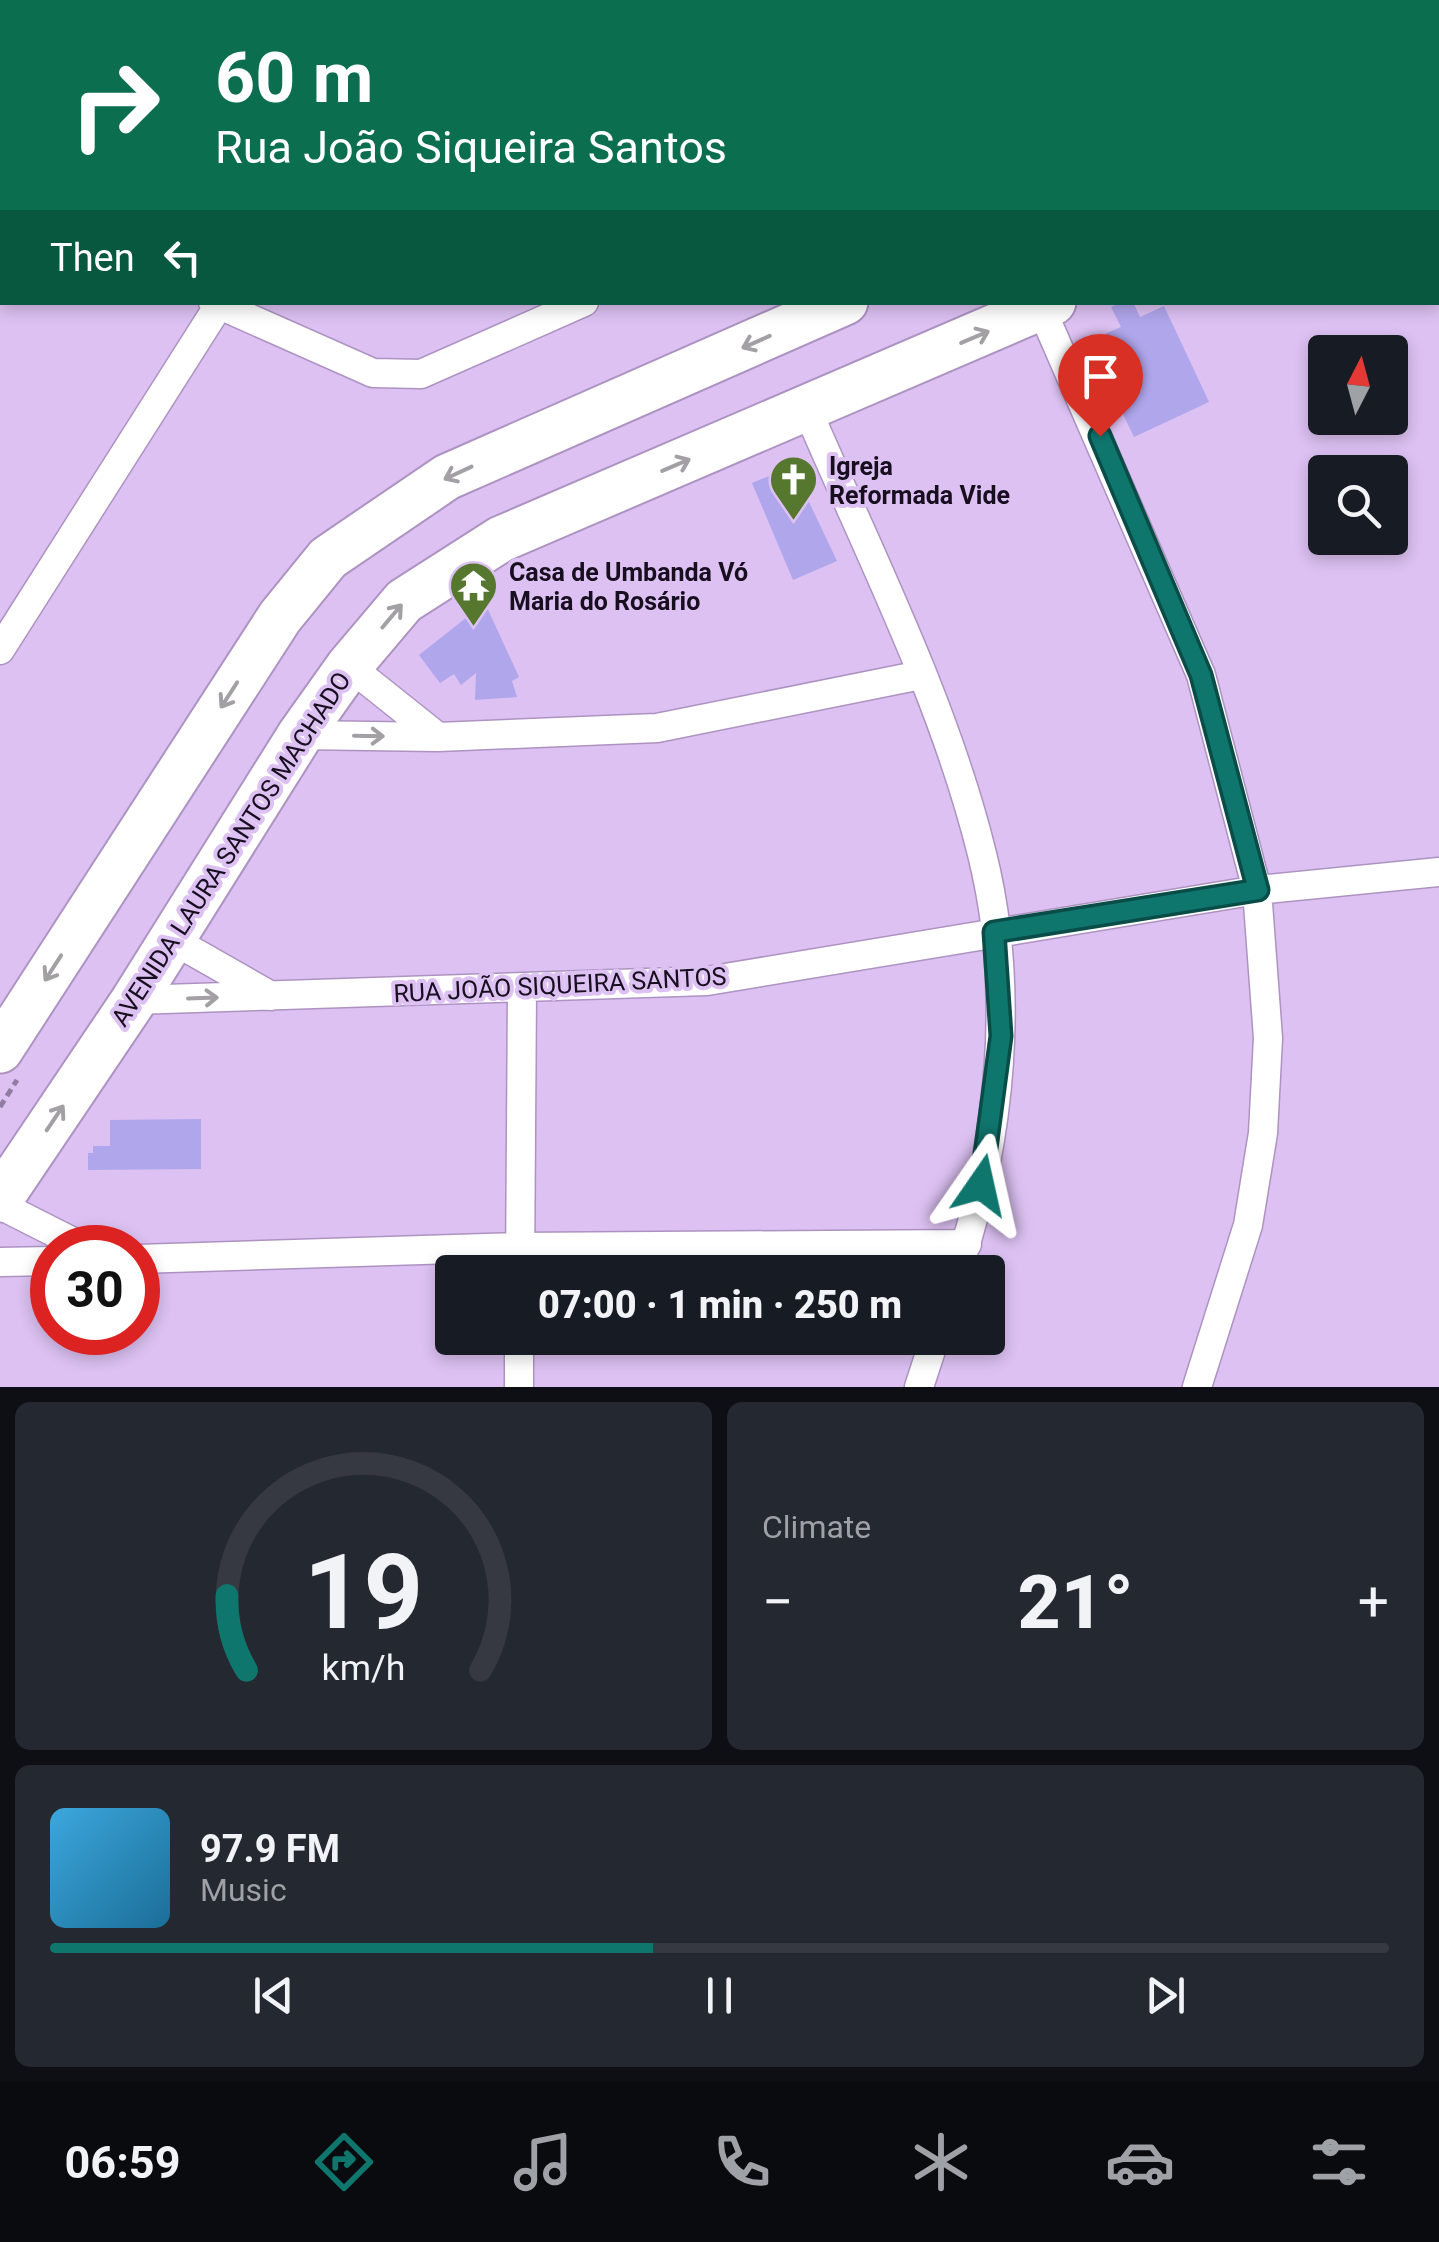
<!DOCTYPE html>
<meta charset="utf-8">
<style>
body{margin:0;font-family:Roboto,sans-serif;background:#242831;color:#f1f3f6;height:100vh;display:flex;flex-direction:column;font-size:38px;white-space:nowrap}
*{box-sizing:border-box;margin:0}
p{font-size:32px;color:#9ea1a6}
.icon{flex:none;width:55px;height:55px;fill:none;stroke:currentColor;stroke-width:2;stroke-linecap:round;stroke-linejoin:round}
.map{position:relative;height:1387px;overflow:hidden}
.panel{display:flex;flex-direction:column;gap:15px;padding:15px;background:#0d0f14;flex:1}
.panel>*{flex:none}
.hud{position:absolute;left:0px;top:0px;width:1440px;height:305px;box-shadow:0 5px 15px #0003;background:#0b6e4f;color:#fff;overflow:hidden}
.needle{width:65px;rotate:6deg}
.buttons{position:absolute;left:1308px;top:335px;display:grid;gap:20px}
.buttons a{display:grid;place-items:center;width:100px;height:100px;border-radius:10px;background:#171b24;box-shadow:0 5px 15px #0003;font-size:50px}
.speed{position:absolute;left:30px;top:1225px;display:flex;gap:20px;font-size:50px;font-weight:700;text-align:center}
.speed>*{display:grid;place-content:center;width:130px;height:130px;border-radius:50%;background:#171b24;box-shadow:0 5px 15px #0003;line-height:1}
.speed .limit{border:15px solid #d22;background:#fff;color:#111}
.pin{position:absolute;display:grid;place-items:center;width:85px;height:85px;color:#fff;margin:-102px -42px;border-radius:50% 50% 50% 0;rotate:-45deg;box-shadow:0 0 10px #0007}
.pin .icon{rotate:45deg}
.me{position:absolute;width:110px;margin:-55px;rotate:11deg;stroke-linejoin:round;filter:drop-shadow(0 0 8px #0008)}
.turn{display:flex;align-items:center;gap:35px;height:210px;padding:0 50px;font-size:45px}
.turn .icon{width:130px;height:130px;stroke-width:2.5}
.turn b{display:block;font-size:70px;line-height:85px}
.then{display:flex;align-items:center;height:95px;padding:0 50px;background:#0003;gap:20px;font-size:38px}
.big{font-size:75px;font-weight:800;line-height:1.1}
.panel .tile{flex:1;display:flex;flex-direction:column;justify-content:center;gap:15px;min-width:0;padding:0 35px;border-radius:15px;background:#242831}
.panel .dial{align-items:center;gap:0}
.dial svg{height:260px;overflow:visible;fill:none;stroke:#363941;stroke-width:7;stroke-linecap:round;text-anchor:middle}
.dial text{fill:#f1f3f6;stroke:none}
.song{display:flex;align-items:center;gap:30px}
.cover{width:120px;height:120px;border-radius:15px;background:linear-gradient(135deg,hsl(200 70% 55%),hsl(200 70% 35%))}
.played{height:10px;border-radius:5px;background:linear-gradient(90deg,#0f766e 45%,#363941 45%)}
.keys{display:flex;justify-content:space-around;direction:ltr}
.heat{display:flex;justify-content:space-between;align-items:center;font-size:55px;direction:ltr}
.panel .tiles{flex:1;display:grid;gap:15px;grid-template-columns:1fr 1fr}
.tile:last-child{grid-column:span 2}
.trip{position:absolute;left:435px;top:1255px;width:570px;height:100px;border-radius:10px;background:#171b24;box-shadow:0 5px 15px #0003;font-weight:800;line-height:100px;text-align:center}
.tab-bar{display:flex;height:160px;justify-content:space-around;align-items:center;background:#090b0e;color:#9ea1a6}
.tab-bar .icon{width:70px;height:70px}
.tab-bar .selected{color:#0f766e}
.tab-bar b{font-size:45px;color:#f1f3f6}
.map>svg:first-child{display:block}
.building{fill:#afa6ec}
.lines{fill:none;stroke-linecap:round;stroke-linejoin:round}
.street-casing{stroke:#ad93c1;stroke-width:31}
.primary-casing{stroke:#ad93c1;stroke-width:49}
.path{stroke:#907ca1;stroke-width:5;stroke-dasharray:8 5;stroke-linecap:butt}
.street{stroke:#fff;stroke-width:28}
.primary{stroke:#fff;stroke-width:45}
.oneway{stroke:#a29fa5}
.route-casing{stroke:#0a4d48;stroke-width:25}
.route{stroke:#0f766e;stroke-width:18}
.labels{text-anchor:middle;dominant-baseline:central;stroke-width:8;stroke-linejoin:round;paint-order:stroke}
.poi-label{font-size:25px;font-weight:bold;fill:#170e1f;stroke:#dcc1f2;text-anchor:start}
.street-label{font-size:25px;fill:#170e1f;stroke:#dcc1f2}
</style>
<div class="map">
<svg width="1439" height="1387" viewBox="0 0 1439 1387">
<rect width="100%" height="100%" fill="#dcc1f2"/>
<path class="building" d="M1122 302H1133L1140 317 1164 306 1209 402 1134 437 1120 408 1130 403 1103 346 1105 334 1121 327 1111 307Z
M786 469 800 483 837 561 793 580 752 483Z
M485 603 519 677 512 681 517 697 475 700 476 673 461 685 454 674 440 683 419 655Z
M201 1119V1169L88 1170V1153H93V1146H110V1120Z"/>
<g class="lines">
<defs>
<path id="street" d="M701 0 702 2
M1193 0 1196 2
M111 2V0
M428 2V0
M0 206 2 207
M213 302 373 373 421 374 584 302
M1041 308 1201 675 1257 890 1268 1038 1263 1133 1248 1225 1197 1387
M807 409C869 554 944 700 982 854 1016 990 1001 1141 957 1272
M0 650 219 305
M349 666 438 737
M300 735 438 737 657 728 921 675
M171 939 271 996
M134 1000 707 981 1257 890 1439 872
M0 1205 85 1248
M138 1259 520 1247 967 1244
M0 1262 52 1261
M520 1272 522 990
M519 1387V1338
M919 1387 935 1338"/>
<path id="primary" d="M1423 2 1424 0
M1438 100 1439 103
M1438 148H1439
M0 1050 280 617 328 558 447 477 845 302
M0 1199 134 1000 300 735 349 666 404 601 501 539 1053 302"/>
</defs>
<use href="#street" class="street-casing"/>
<use href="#primary" class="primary-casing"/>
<path class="path" d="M0 1107 17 1080"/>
<use href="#street" class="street"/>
<use href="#primary" class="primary"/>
</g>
<defs><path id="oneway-shaft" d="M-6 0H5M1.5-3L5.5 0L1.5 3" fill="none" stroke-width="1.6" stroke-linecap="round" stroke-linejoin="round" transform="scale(2.5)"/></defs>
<g class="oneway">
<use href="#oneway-shaft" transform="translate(975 337) rotate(-23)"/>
<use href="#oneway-shaft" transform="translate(756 342) rotate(156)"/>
<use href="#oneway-shaft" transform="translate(676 465) rotate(-23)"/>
<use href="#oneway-shaft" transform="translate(458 473) rotate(155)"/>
<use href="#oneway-shaft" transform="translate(392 616) rotate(-50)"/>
<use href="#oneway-shaft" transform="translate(229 695) rotate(123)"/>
<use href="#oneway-shaft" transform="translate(369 736) rotate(1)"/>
<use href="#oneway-shaft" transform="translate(53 968) rotate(123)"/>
<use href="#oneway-shaft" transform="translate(203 998) rotate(-2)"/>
<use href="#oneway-shaft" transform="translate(55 1118) rotate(-56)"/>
</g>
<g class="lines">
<defs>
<path id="route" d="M981 1185 1001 1036 994 932 1258 890 1201 675 1100 436"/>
</defs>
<use href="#route" class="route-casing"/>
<use href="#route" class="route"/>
</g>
<defs>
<symbol id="church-pin" viewBox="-11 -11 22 30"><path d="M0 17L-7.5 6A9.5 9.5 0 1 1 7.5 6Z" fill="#56772e" stroke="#dcc1f2"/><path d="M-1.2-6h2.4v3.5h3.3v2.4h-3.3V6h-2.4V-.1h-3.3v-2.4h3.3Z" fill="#fff"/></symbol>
<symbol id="temple-pin" viewBox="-11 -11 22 30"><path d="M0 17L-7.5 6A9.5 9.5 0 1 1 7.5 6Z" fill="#56772e" stroke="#dcc1f2"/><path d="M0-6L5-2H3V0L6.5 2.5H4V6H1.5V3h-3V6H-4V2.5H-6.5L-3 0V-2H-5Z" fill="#fff"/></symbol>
</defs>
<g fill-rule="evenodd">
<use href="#church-pin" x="766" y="452" width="55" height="75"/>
<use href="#temple-pin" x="446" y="558" width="55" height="75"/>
</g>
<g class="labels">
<g class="poi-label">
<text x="829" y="466">Igreja<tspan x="829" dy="29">Reformada Vide</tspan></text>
<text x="509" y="572">Casa de Umbanda Vó<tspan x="509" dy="29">Maria do Rosário</tspan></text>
</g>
<g class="street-label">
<text transform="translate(231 849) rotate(-57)">AVENIDA LAURA SANTOS MACHADO</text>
<text transform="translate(560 985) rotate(-3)">RUA JOÃO SIQUEIRA SANTOS</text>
</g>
</g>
</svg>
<div class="buttons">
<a><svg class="needle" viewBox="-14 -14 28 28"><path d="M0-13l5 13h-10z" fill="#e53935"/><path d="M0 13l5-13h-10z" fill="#9ea1a6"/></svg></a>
<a><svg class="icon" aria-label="search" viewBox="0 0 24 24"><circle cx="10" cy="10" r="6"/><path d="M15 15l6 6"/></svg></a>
</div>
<div class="speed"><div class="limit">30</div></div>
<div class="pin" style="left:1100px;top:436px;background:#d93025"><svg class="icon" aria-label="arrive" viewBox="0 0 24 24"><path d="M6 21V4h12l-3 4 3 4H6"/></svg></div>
<svg class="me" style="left:981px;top:1185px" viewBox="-20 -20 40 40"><path d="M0-17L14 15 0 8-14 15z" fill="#0f766e" stroke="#fff" stroke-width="4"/></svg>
<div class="trip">07:00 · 1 min · 250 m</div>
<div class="hud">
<div class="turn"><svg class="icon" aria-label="right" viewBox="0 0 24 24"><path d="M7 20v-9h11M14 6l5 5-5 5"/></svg><div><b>60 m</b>Rua João Siqueira Santos</div></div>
<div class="then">Then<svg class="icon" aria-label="left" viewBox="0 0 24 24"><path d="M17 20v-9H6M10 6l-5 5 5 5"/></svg></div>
</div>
</div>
<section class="panel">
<div class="tiles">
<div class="tile dial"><svg viewBox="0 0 100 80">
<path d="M14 69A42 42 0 1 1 86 69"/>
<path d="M14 69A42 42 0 0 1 8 46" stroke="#0f766e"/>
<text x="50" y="56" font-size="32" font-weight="700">19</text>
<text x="50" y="72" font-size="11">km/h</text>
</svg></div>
<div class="tile"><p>Climate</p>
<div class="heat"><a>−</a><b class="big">21°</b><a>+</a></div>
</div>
<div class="tile">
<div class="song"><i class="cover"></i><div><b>97.9 FM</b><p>Music</p></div></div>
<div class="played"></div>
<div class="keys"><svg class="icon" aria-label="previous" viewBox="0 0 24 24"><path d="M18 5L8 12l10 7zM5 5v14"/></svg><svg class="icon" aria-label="pause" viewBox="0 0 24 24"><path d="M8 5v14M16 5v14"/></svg><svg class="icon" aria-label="next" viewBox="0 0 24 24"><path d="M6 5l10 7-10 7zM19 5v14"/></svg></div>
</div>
</div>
</section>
<nav class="tab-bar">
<b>06:59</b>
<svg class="icon selected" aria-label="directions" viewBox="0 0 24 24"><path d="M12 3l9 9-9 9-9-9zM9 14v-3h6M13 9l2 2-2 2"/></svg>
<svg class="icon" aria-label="music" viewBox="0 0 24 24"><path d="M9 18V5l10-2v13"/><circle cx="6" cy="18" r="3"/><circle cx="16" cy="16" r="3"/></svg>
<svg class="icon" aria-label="phone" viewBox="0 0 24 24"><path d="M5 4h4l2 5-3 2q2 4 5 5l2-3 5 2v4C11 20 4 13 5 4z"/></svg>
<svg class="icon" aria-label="climate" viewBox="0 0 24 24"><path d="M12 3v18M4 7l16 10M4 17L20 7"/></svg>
<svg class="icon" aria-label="car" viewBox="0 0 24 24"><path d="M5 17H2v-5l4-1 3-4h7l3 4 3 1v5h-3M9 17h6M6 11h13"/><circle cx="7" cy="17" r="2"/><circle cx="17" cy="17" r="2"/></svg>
<svg class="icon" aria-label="filters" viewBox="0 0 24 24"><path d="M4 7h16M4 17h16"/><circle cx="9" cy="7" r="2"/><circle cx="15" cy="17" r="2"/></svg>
</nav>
